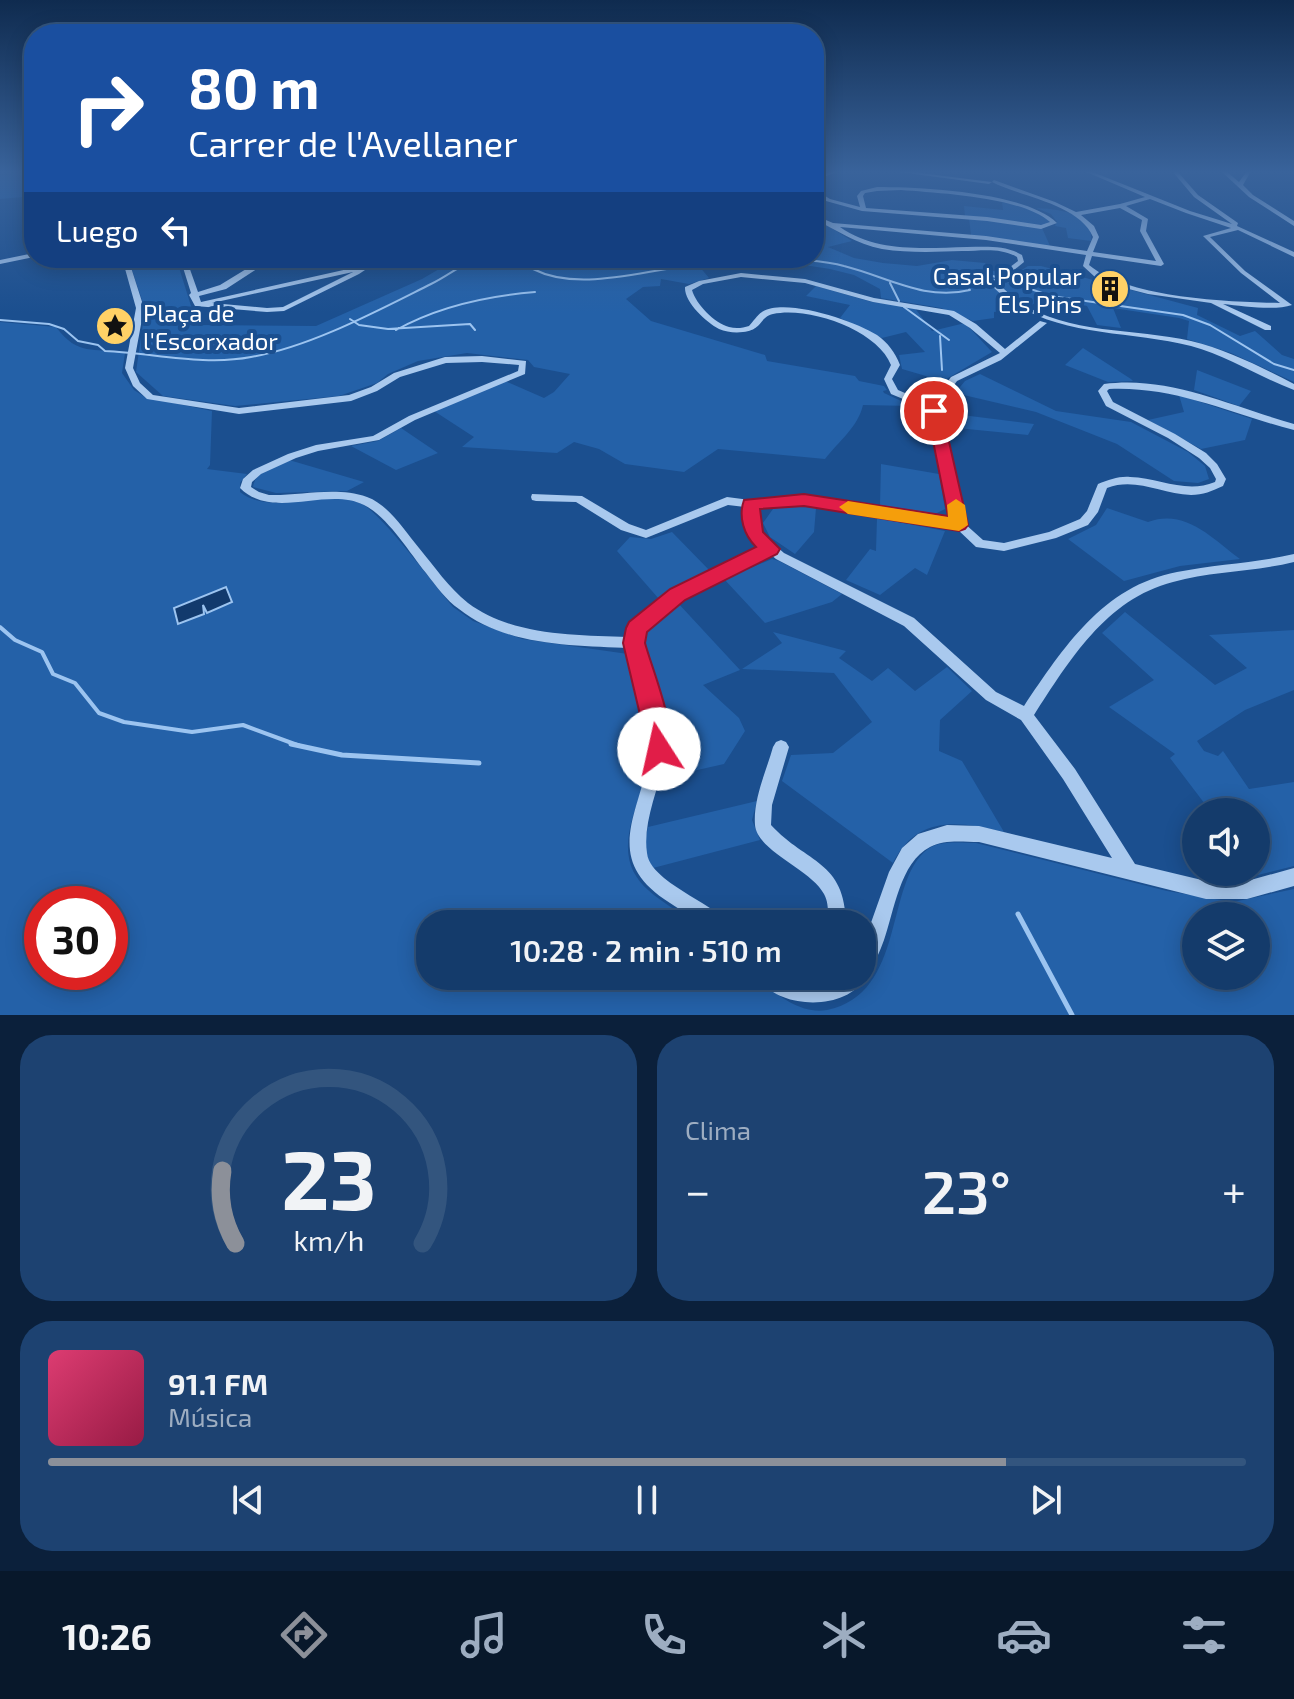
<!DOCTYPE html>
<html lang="es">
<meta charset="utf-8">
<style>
body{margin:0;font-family:"Exo 2",sans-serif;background:#1d4271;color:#f1f3f6;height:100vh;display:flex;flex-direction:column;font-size:30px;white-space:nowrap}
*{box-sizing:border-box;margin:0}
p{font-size:26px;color:#9dadc1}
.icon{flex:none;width:44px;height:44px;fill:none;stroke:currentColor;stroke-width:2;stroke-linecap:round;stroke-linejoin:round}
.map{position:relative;height:1015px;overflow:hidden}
.drawer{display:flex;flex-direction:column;gap:20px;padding:20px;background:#0b203b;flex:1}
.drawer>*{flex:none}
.guide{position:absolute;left:24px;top:24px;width:800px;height:244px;border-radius:32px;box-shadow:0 4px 20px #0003,0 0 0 2px #33557e;background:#1a4fa0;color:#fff;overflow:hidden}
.buttons{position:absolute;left:1182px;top:798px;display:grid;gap:16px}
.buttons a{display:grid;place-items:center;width:88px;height:88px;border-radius:50%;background:#143b6b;box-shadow:0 4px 20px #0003,0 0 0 2px #33557e;font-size:40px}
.speed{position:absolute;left:24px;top:886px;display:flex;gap:16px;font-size:40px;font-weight:700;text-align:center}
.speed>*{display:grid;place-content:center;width:104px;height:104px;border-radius:50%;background:#143b6b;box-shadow:0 4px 20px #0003,0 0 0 2px #33557e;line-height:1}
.speed .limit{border:12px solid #d22;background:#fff;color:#111}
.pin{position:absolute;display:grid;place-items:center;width:68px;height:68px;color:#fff;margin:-34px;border:4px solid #fff;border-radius:50%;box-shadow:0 2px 8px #0007}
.me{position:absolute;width:88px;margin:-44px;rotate:350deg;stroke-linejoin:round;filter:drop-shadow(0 0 6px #0008)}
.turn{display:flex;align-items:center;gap:28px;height:168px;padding:0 32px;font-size:36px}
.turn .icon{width:104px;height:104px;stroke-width:2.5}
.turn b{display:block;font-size:56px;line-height:68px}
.then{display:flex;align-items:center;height:76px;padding:0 32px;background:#0003;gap:16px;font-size:30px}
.big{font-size:60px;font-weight:600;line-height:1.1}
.drawer .widget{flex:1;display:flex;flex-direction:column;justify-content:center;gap:12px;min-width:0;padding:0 28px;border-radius:32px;background:#1d4271}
.drawer .dial{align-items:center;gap:0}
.dial svg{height:208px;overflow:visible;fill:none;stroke:#33557e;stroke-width:7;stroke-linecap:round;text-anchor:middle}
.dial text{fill:#f1f3f6;stroke:none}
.song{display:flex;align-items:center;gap:24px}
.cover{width:96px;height:96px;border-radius:12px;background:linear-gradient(135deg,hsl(340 70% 55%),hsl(340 70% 35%))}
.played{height:8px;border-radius:4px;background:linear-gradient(90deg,#8c9099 80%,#33557e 80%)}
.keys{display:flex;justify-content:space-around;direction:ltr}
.heat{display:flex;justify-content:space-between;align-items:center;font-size:44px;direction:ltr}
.drawer .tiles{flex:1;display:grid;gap:20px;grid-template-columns:1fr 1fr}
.widget:last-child{grid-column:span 2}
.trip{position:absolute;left:416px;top:910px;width:460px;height:80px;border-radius:32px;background:#143b6b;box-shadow:0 4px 20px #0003,0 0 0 2px #33557e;font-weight:600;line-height:80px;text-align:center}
.tab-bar{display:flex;height:128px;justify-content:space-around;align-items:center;background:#08182b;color:#9dadc1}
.tab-bar .icon{width:56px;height:56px}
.tab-bar .current{color:#8c9099}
.tab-bar b{font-size:36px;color:#f1f3f6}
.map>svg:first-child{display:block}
.green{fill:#2461a8;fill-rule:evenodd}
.water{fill:#123a6d;stroke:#9cc4f0;stroke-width:2}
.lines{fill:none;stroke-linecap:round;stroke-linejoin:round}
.stream-far2{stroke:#9cc4f0;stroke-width:2}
.stream-far1{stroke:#9cc4f0;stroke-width:4}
.stream{stroke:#9cc4f0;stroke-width:5}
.minor{fill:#a9c9ee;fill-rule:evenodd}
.route{fill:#e11d48;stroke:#92132f;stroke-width:2}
.slow{fill:#f59e0b}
.labels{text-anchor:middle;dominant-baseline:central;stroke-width:8;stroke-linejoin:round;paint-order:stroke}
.far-poi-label{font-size:24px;fill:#fff;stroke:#1b4f8f;text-anchor:end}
</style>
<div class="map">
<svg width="1294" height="1015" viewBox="0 0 1294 1015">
<rect width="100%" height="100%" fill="#1b4f8f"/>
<path class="green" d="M34 171V196L0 199V176Z
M1002 202 1039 211 1051 222 1045 226 965 216 964 206 1003 210Z
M1036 208C1056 209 1095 212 1091 241L1068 238 1066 228 1055 226 1057 222 1051 214Z
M969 218 1042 228 1050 246 971 235Z
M822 222 852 241 828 247 854 258 883 263 917 266 952 260 985 263 990 270 1012 276 1028 266H1041L1198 308 1197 315 1240 336 1255 331 1282 355 1294 359V382L1231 353 1187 339 1189 321 1179 318 1113 308 1121 328 1097 325 1087 306 1050 298 1028 306 994 312V318L973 321 941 308 881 298 880 289 854 275 830 269 758 258H814V223Z
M138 258H176L197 325 316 326 422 279 458 258H571L569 260C591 259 606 269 626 269 657 269 684 258 715 258L699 266 709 278 689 284 661 279 660 286 643 287 626 299 651 321 765 355 767 361 855 376 859 381 884 386 887 390 883 391 884 393 912 406 863 405C858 427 839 441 825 459L718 449 684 472 625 464 599 449 574 442 557 453 462 447 474 437 434 411 505 381 544 398 554 392 570 374 534 367 528 360 467 353 418 361 388 374 377 383 339 396 235 406 163 396 136 372 145 309 129 261Z
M816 286 872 302 914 307 932 331 965 323 992 352 943 381 902 369 899 355 925 352 906 332 882 338 840 318 850 305 806 296Z
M0 322 56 327C79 357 92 347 125 353L122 373 134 390 145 397 212 411 210 465 207 469 247 474 240 483V492C273 518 326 486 362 504 382 514 434 585 453 607L473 621 522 639 628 654C637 688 653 728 648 763 646 781 638 799 633 816 614 880 651 893 697 924H430V976H756C773 993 801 1015 827 1010 907 994 884 881 928 849 940 840 961 843 976 843L1167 891 1233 902 1294 889V1015H0ZM42 904H110V972H42ZM1196 916H1256V976H1196Z
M1083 348 1131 379 1133 381 1108 382 1065 365Z
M1197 370 1251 391 1239 406 1194 390Z
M980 374 1056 411 1131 422 1188 452 1205 466 1209 479 1198 483 1174 481 1117 444 1036 412 955 393 965 381Z
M1179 395 1252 419 1245 440 1201 449 1148 420 1184 412Z
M946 413 1034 424 1028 435 947 427Z
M401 428 438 453 396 470 351 446 378 441Z
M289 460 364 482 347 491 276 493 253 487C255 471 276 466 289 460Z
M881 464 939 474 945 509 935 514 880 505Z
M790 506 816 508 814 532 795 554 770 537 763 523 773 509Z
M1107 508 1148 522C1185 508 1212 538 1240 559L1180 566 1124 581 1068 539 1096 525Z
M877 518 945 531 927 575 915 568 880 595 846 580 870 549 876 551Z
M672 532 710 571 659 599 617 551 630 537 651 539Z
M772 559 779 561 842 594 832 602 765 623 724 579Z
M677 602 740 670 703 685 739 718 745 731 724 764 662 778 665 741 641 634 646 625Z
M1125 612 1215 685 1247 668 1209 635 1294 630V690L1245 710 1197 741 1204 751 1218 756 1223 751 1249 789 1294 782V866L1258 875 1256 812H1211L1170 758 1175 754 1109 707 1154 680 1102 633Z
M773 632 846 651 839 658 872 681 888 668 915 691 947 667 972 691 940 720 939 751 962 761 1004 832C958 821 917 815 893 863L782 781 791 755 833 753 872 722 834 673 742 669 782 643Z
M757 801 752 820 760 840 653 868C641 856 645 841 648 827Z"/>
<path class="water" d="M226 587 232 602 207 613 203 605 204 614 178 624 174 608Z"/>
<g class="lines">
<path class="stream-far2" d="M552 258 542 261 533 269C578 292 640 271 688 266L701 258
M783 258C803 261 825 260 844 266 888 277 924 301 970 290L959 277 984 273 1051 296 1183 315 1210 325 1274 364 1294 370
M890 283 899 301
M904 307 949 340
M350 319 359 325 388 329 470 324 475 330
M0 320 49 324 64 329 78 341 98 345 105 351C153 353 204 366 251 357 310 347 377 311 431 284 448 276 461 264 479 258
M396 330C439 306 486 296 535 292
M940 336 942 370"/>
<path class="stream-far1" d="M0 627 15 640 42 652 53 674 75 683 99 713 124 722 192 732 243 725 300 746"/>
<path class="stream" d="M291 744 342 755 479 763
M1018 914 1072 1015"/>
<path class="minor" d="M832 171H839L814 181V177Z
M892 171H904L992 182 994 180 1055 202 1076 212 1120 204 1145 197 1084 171H1090L1190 211 1232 224 1194 197 1172 171H1177L1198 195 1238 223 1237 226 1294 252V257L1292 256 1238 230 1210 237 1245 271 1292 305C1275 311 1243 306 1223 304L1271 326V330H1265L1211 303 1148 294 1117 286 1095 277 1083 266 1086 255 986 240 840 227C877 253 924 248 967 247 987 247 1005 245 1022 255L1024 262 999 282V285C1006 290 1012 297 1018 301 1068 335 1135 328 1191 341 1228 350 1261 367 1294 384V390C1259 377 1228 356 1191 346 1123 329 1046 339 992 286L993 280 1018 261 1017 257C1000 247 981 251 962 251 935 252 908 253 882 249 856 244 837 230 814 219V215L833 223 986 236 1087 251 1093 237C1079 204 1021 197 992 182L989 184ZM1150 199 1186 213 1231 228 1203 236 1241 273 1280 303C1228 302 1128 298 1089 265L1092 256 1161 266 1164 264 1146 231 1148 219 1126 206ZM1120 208 1142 220 1140 231 1156 261 1093 252 1099 237 1094 226 1081 215Z
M1221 171H1226L1239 182 1247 171H1251L1243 185 1253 195 1294 221V226L1249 197Z
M877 187C921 187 1026 192 1057 223L1041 229 987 221 862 211 826 201 814 193V189L830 199 860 207 857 196 861 191ZM901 190C939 193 1022 197 1050 222L1041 225 987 217 866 208 863 196 865 193 877 191Z
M34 253V257L0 264V260Z
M122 258H128L144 308 133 368 140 383 153 395 239 408 349 395 371 387 394 373 445 357 482 356 526 361 525 374 415 420 379 440 318 451 296 458 261 474 252 482 251 487 259 492 269 495C300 496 336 486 367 497 389 505 404 530 419 548 434 566 449 588 468 603 512 636 575 635 628 637L627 635C630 630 633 623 637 618 661 587 727 566 763 548L748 534 745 507 728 505 646 538 621 530 576 502 536 501 532 500 531 497 532 494 582 496 629 524 646 530 727 497 750 500 804 496 952 520 929 411 934 408 939 411 964 523 983 540 1004 543 1049 532 1080 519 1087 511 1098 484C1109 480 1119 476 1130 477 1160 478 1186 494 1215 482L1216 479 1210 468 1199 458 1168 438 1106 406 1098 391 1104 384C1169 375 1233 407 1294 424V430C1231 414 1176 386 1109 389L1107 391 1113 402 1175 434 1206 453 1217 464 1226 479 1223 486C1212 491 1203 495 1191 495 1161 494 1136 477 1107 488L1098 512 1088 525 1056 538 1004 551 976 547 956 528 804 504 756 507 760 532 784 553 914 618 996 692 1024 706C1063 648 1103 586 1177 572 1216 564 1256 563 1294 554V562C1254 572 1212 571 1173 582 1106 599 1069 661 1034 715L1075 769 1135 864 1206 881H1247L1294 868V886L1247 899H1206L979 842C963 842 945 839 930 847 900 862 894 912 884 940 880 952 874 963 869 975L864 977C850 1012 773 1010 759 976H785L797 981 801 976H824L820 983 832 981 840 976H862V948L889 872 902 848 918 834 947 825 979 826 1112 858 1063 779 1021 720 986 700 904 626 776 559 770 554C730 575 664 594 641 635L667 749C662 781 642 820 647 853 648 863 656 871 664 878 680 891 699 900 716 912L723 918 726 924C719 924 708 926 702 923 691 919 680 909 670 903 599 859 641 812 651 749L630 648C574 646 505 646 459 609 446 600 436 586 426 573 409 552 388 517 364 505 327 486 273 521 240 488L243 479 253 470 288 454 316 445 373 436 409 416 518 371 519 365 482 362 446 363 400 377 377 391 351 401 239 414 147 399 133 386 125 368 136 308Z
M180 258H186L198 292 220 285 261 260 259 258H281L329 263 358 258 363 266 401 258H413L365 270 359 274 284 311 267 312 195 306 189 295 191 293ZM269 261 329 267 353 261 357 267 201 302 199 296 226 289ZM353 272 283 307 267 308 212 303Z
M599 258C610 258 619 265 631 265 647 266 661 258 677 258 654 270 620 276 599 258Z
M741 273 805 279 874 298 954 311 976 324 1005 349 1040 321 1047 323 1001 360 957 381 939 406 936 407 931 404 951 377 1000 353 970 328 949 315 873 302 805 283 741 277 703 284 692 290C696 304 714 323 729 327 736 329 743 328 749 326 753 322 757 315 762 312 785 297 855 321 877 335 888 343 895 352 900 365L892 379 898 390 928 403 930 405 925 408 891 394 884 379 891 365C878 330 808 306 773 314 759 317 763 330 743 332 735 333 726 332 719 329 706 322 684 302 685 287L699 281Z
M781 740 786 742 789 747 772 805 771 825C807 864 845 860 846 924H828C828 914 829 903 824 894 811 869 757 851 755 825 753 799 766 772 773 747L776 742Z"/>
</g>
<linearGradient id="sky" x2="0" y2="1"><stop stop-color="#0f2b4f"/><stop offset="0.55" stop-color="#39639b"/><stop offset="1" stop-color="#39639b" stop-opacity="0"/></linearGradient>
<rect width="1294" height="313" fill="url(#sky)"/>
<path class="route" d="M934 407 942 411 968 525 965 529 959 531 804 506 760 509 763 532 780 549 777 554 685 600 647 632 645 643C652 669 679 733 668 757L659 761 650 757 623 643 626 628 629 622 670 589 756 547C744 535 738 517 744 500L804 494 948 516 927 411Z"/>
<path class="slow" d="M956 499 965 505 968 525 959 531 848 514 839 507 848 501 948 517 947 505Z"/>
<defs>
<symbol id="building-disc" viewBox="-11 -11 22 22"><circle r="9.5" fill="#ffd166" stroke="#1b4f8f"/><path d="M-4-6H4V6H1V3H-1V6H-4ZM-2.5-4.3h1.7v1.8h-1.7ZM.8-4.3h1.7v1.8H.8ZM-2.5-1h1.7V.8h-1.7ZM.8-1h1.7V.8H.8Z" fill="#111"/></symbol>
<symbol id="sight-disc" viewBox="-11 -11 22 22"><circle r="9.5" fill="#ffd166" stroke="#1b4f8f"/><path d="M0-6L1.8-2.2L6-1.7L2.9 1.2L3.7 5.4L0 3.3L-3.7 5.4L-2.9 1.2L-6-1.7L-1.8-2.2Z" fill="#111"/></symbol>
</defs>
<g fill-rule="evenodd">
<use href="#building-disc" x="1088" y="267" width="44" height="44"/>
<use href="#sight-disc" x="93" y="304" width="44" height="44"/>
</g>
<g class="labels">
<g class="far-poi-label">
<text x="1082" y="275">Casal Popular<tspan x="1082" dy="28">Els Pins</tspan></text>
<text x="143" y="312" text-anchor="start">Plaça de<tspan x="143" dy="28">l'Escorxador</tspan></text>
</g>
</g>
</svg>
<div class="buttons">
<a><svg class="icon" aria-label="sound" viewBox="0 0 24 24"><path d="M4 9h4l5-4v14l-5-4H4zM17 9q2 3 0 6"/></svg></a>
<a><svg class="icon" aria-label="layers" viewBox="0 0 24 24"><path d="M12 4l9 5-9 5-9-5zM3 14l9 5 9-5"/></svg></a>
</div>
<div class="speed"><div class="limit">30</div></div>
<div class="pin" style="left:934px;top:411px;background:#d93025"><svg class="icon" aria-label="arrive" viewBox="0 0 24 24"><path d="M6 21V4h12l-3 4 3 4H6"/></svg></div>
<svg class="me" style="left:659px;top:749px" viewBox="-20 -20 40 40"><circle r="19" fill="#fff"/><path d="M0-13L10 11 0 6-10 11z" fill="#e11d48"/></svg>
<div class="trip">10:28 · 2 min · 510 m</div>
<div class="guide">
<div class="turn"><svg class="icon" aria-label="right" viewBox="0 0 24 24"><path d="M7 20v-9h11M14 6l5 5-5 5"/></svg><div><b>80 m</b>Carrer de l'Avellaner</div></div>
<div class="then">Luego<svg class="icon" aria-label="left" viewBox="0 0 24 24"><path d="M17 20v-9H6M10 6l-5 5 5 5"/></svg></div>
</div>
</div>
<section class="drawer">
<div class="tiles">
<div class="widget dial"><svg viewBox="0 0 100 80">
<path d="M14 69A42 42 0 1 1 86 69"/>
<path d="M14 69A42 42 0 0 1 9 41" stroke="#8c9099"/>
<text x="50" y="56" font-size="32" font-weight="700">23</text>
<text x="50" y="72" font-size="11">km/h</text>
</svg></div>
<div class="widget"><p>Clima</p>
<div class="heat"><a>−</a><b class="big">23°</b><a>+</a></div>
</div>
<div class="widget">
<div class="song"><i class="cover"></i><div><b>91.1 FM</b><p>Música</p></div></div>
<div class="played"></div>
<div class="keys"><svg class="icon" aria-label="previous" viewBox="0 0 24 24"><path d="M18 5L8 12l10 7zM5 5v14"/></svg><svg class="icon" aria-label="pause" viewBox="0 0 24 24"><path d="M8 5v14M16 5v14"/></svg><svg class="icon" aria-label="next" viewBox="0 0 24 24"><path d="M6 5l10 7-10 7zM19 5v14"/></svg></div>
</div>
</div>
</section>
<nav class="tab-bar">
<b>10:26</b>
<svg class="icon current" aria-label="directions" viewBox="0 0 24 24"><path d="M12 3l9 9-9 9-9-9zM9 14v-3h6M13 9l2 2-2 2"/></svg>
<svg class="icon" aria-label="music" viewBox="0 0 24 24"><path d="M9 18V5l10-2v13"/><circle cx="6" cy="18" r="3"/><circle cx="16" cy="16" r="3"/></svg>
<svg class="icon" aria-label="phone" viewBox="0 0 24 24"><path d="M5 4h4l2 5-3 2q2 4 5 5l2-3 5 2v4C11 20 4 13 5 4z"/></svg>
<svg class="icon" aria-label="climate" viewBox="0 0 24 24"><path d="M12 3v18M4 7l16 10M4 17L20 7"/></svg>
<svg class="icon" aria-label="car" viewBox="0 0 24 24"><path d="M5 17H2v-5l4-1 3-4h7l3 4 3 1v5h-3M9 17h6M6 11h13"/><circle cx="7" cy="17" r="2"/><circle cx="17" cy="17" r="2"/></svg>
<svg class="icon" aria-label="filters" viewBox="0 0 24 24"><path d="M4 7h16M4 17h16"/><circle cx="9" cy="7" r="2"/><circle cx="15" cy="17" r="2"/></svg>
</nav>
